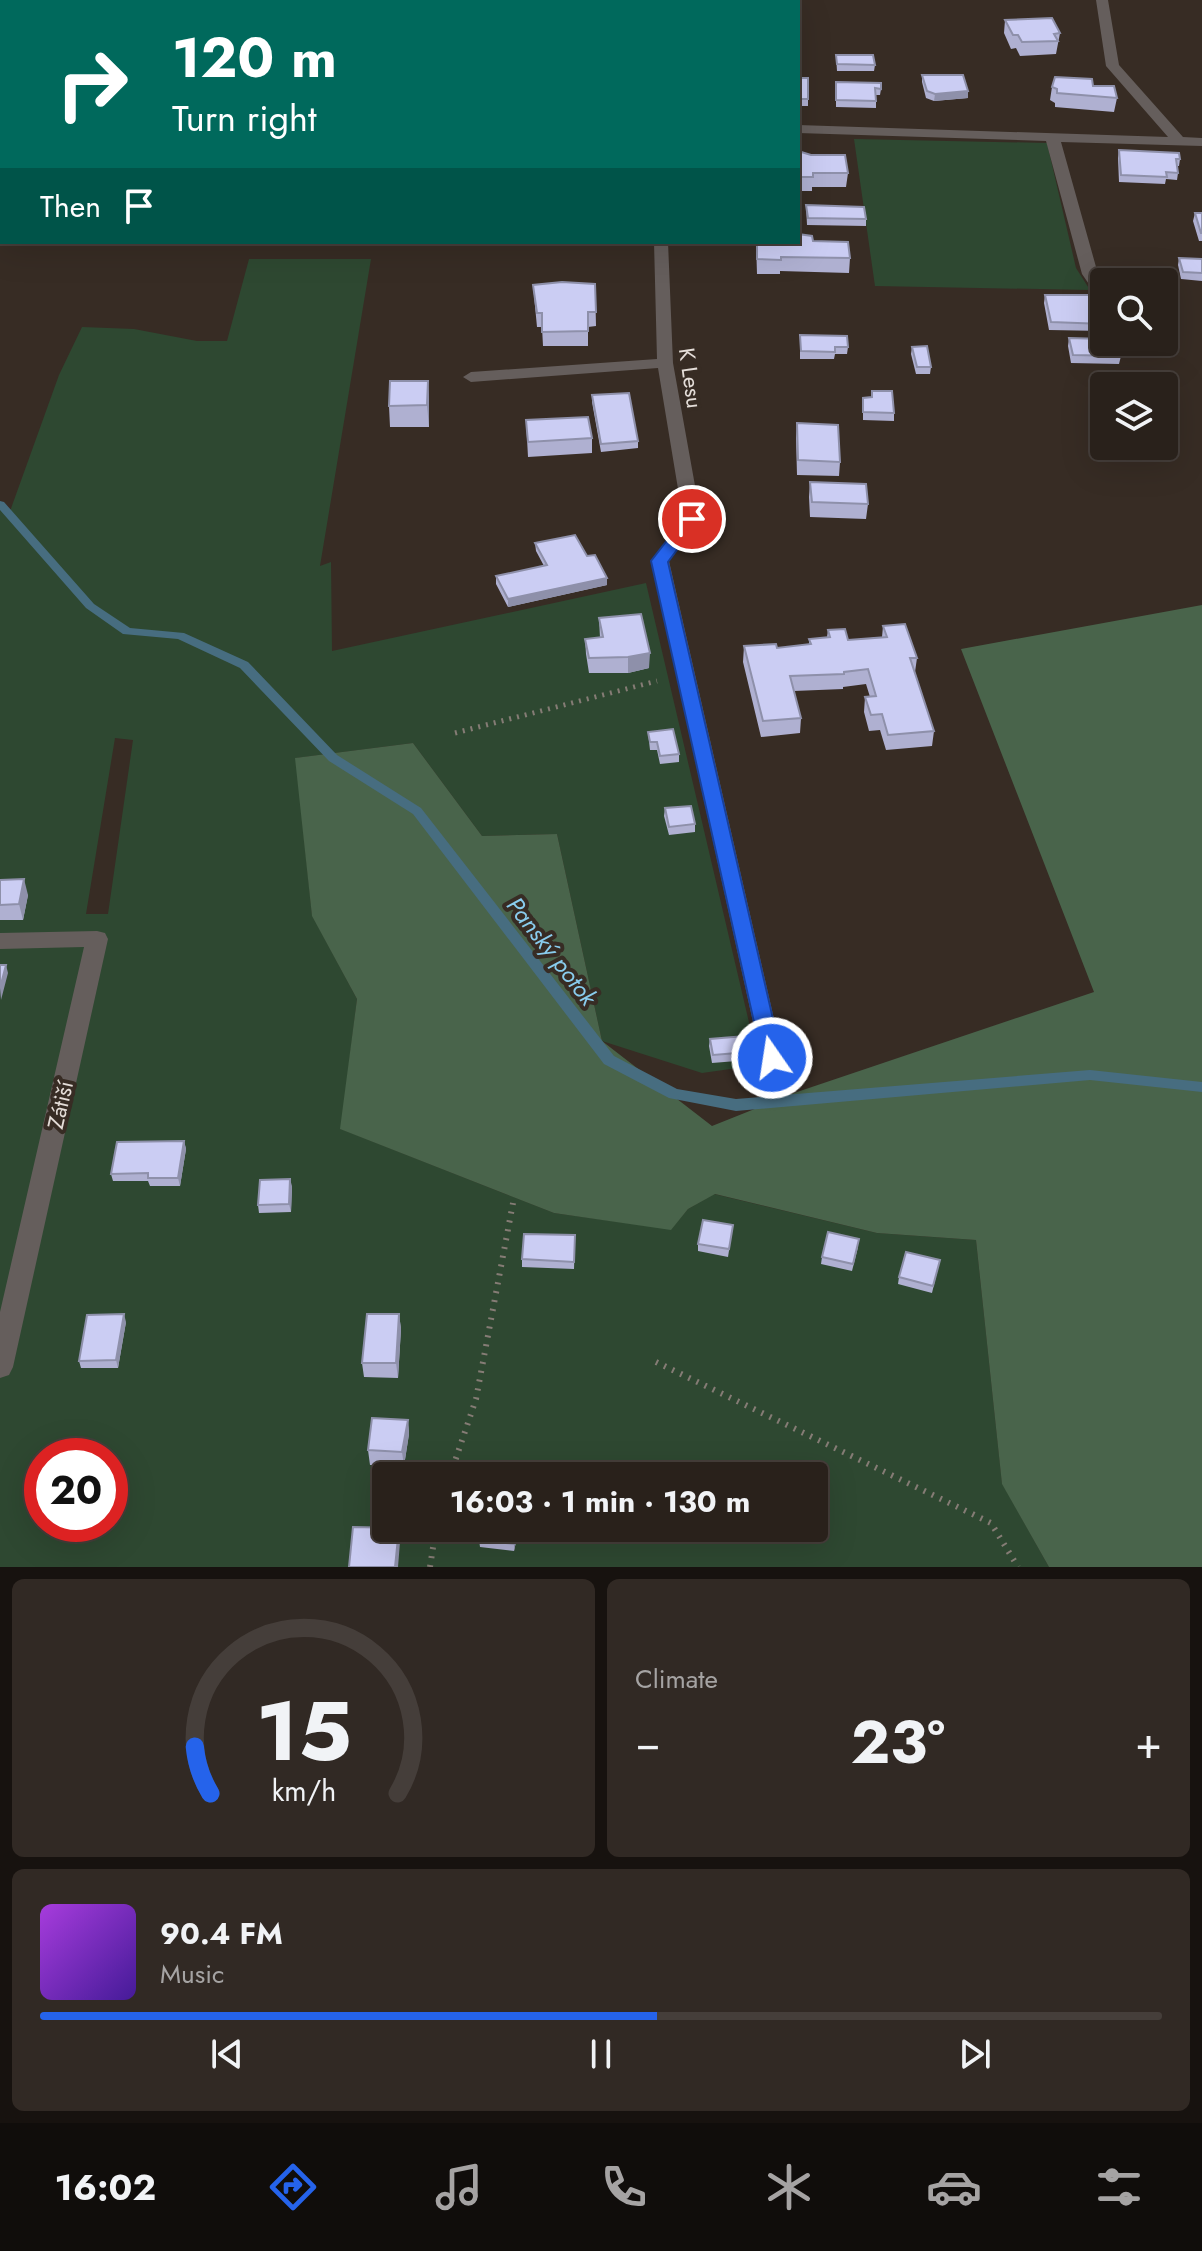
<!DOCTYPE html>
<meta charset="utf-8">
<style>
body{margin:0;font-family:Jost,sans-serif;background:#312924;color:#f1f3f6;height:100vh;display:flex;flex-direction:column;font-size:30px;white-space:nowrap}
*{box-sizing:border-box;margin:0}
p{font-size:26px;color:#a5a3a3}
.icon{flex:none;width:44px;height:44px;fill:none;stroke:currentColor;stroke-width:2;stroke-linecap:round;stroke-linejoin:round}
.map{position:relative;height:1567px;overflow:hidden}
.side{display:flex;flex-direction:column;gap:12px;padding:12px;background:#17120f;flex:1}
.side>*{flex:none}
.hud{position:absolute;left:0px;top:0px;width:800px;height:244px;box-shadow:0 8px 32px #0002,0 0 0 2px #453e3a;background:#00695c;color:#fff;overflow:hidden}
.buttons{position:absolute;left:1090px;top:268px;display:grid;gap:16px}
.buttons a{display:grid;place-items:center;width:88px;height:88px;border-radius:8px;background:#29211b;box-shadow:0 8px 32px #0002,0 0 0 2px #453e3a;font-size:40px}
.speed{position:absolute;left:24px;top:1438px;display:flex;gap:16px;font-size:40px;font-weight:700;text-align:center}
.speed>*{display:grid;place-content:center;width:104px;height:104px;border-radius:50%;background:#29211b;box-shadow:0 8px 32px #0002,0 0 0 2px #453e3a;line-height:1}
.speed .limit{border:12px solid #d22;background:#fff;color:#111}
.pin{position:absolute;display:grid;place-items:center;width:68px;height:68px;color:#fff;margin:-34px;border:4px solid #fff;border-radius:50%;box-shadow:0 2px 8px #0007}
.me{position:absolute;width:88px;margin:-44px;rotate:347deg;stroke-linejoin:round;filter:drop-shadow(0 0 6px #0008)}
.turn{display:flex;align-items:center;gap:28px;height:168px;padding:0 40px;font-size:36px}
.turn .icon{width:104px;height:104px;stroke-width:2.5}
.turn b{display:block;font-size:56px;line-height:68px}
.then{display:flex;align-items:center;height:76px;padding:0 40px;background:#0003;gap:16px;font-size:30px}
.big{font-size:60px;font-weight:700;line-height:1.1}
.side .widget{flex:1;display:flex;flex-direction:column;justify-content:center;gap:12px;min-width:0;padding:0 28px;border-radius:12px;background:#312924}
.side .dial{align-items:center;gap:0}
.dial svg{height:208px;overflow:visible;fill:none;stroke:#453e3a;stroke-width:7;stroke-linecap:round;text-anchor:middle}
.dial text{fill:#f1f3f6;stroke:none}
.song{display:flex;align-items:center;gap:24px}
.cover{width:96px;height:96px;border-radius:12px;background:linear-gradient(135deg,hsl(280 70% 55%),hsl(260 70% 35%))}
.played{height:8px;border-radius:4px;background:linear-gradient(90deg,#2563eb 55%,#453e3a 55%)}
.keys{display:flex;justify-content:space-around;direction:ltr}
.heat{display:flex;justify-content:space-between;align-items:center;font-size:44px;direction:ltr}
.side .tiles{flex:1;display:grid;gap:12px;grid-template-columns:1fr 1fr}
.widget:last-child{grid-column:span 2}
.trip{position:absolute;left:372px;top:1462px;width:456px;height:80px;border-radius:8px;background:#29211b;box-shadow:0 8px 32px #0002,0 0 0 2px #453e3a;font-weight:700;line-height:80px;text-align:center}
.dock{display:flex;height:128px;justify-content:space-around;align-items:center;background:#100d0b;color:#a5a3a3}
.dock .icon{width:56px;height:56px}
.dock .on{color:#2563eb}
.dock b{font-size:36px;color:#f1f3f6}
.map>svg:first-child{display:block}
.green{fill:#2e4831;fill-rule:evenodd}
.forest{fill:#49644b}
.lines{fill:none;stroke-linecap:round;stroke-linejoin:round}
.stream{fill:#476d80;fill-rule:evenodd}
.path-far1{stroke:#857c75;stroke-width:5;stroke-dasharray:2 6;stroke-linecap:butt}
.path{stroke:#857c75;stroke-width:6;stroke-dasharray:2 7;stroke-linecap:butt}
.service{fill:#655e5c;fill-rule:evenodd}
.minor{fill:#655e5c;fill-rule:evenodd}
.wall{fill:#afb0d1}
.shaded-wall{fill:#8e90aa}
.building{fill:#cbcdf3;stroke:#8e90aa;stroke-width:2}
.route{fill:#2563eb;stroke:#184099;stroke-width:2}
.labels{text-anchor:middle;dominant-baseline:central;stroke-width:8;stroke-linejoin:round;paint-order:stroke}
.street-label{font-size:22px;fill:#e4ddd8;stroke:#372c24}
.water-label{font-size:24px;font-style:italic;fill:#89cced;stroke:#372c24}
</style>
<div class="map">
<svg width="1202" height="1567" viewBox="0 0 1202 1567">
<rect width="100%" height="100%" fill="#372c24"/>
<path class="green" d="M854 139 1047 143 1076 268 1090 290 875 286Z
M249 259H371L320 566 331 562 332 651 646 583 759 1065 702 1073 602 1041 557 834 482 836 413 743 296 758 312 915 357 999 341 1129 554 1213 671 1229 688 1209 714 1194 877 1233 976 1240 1002 1483 1049 1567H0V510L9 514 59 375 82 327 134 329 197 341H227ZM115 738 133 740 108 914H86ZM42 1456H110V1524H42ZM386 1476H814V1528H386Z"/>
<path class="forest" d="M1202 605V1567H1049L1002 1484 976 1240 877 1233 715 1194 688 1209 671 1230 554 1213 340 1129 357 999 312 916 295 758 413 743 482 836 557 834 602 1041 712 1126 797 1092 1094 992 961 649Z"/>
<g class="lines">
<path class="stream" d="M0 501 4 502 94 604 130 628 184 633 248 662 337 755 421 808 614 1056 677 1089 736 1099 1090 1070 1202 1082V1092L1090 1080 736 1111 669 1098 604 1064 413 814 329 761 240 668 178 639 123 634 86 608 0 510Z"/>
<path class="path-far1" d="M455 733 657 681"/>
<path class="path" d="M656 1362 991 1523 1018 1567
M450 1476 476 1399 513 1203
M430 1567 436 1528"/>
<path class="service" d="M692 514 701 519 669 561 783 1058 780 1064 772 1067 764 1064 761 1058 651 561 686 515Z"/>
<path class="minor" d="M592 0H604V2H592Z
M1096 0H1108L1119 65 1183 137 1202 138V146L1061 142 1098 274 1104 284V294L1095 293 1082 274 1046 141 798 133V125L1168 137 1106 66Z
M0 78H2V86H0Z
M654 242H668L673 363 701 519 692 524 683 519 658 368 471 382 463 377 471 372 657 359Z
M97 931 105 933 108 939 13 1367 9 1375 0 1378V1312L84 947 0 949V933Z"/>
</g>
<path class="wall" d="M1005 20 1060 33 1056 54 1020 56 1016 48 1011 49 1004 33Z
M836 55 875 65 874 71H837Z
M922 75 968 98 934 101 926 98 922 82Z
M798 78H808V106H798Z
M836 82 881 89 880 95H876V108L836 107Z
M1093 86 1117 98 1114 112 1055 107V103L1050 100 1052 87Z
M1119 150 1180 159 1179 166H1178V173L1177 180 1166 179 1165 184 1119 182 1118 158Z
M798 151 848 173 846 187H812V191H798Z
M806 205 866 219V226L807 225Z
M1195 213H1202V241H1199L1193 221Z
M813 241 850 258 849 273 780 271V274H757L756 242Z
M1179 258 1202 259V281L1181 279 1178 265Z
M595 284 596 326 588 327V346H543L542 327H537L533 285Z
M1045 295H1104V331L1049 330 1044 303Z
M800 335 848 347 847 354H835L834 359H800Z
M1069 338 1121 356 1119 364 1071 363 1068 346Z
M912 347 931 367 930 374H916L911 354Z
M428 381 429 402V427H390L389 406Z
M872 391 894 413V421L863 420V398L871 397Z
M592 395 638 441V448L601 452 592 402Z
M526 420 592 438V453L528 457Z
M797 423 840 462 839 476 797 475 796 438Z
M810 482 868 504 866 519 810 517 809 497Z
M535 543 587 556 607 585 508 607 496 584V576L544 566 536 551Z
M599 618 649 668 628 673H589L586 654 585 639 600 638Z
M883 626 917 658 915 672 934 731 932 746 886 750 880 730 869 731 864 712 865 697H870L866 684 843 687V689L794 691 801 718 800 733 761 737 743 662 744 646 777 648 809 644V639L827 637 828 630 848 640 882 637Z
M648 732 679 754V762L660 764 657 750H650Z
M665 808 695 824V832L669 835 664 816Z
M0 880 28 895 23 920H0Z
M710 1039 749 1052V1060L712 1063 709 1046Z
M184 1141 186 1149 180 1186H150L148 1181H113L111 1174Z
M292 1186 291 1212 259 1213 258 1205Z
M733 1225 728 1257 698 1251V1244Z
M575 1235 574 1269 522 1267V1259Z
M858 1247 852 1271 821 1264 822 1257Z
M938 1268 932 1293 898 1284 899 1277Z
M399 1314 401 1329 398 1378 364 1377 362 1363Z
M126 1322 118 1368H81L79 1361Z
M408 1420 409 1434 404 1466 370 1465 368 1450Z
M482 1528H519L514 1551 480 1547 479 1540Z"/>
<path class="shaded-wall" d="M968 91V98L934 101 935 94Z
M428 381 429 402V427L427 405Z
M607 578V585L508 607V599Z
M650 653 649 668 628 673V657Z
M24 879 28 895 23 920 19 904Z
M6 965 8 973 1 1000 0 988Z
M184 1141 186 1149 180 1186 178 1178Z
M290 1179 292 1186 291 1212 289 1204Z
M124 1314 126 1322 118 1368 116 1360Z
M399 1314 401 1329 398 1378 396 1363Z
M408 1420 409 1434 404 1466 402 1452Z
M399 1528 400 1542 398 1567H395Z
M517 1528H519L514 1551V1544Z"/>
<path class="building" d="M305 0H338L337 2H304Z
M535 0H569L568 2H535Z
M1052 18 1060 33 1054 34 1058 41 1022 42 1018 35H1013L1005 20Z
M836 55H873L875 65 837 64Z
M922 75H963L968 91 935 94 927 91Z
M1055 77 1092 79 1093 86H1114L1117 98 1057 93V89L1052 87Z
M798 78H808V99H798Z
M836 82 881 83V89L875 88 876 101 836 100Z
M1119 150 1179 153 1180 159H1176L1178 173 1166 172 1167 177 1121 175Z
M798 151 811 155H845L848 173H813V177H798Z
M806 205 864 207 866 219 808 218Z
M1195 213H1202V233H1201Z
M798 234 812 236 813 241 848 242 850 258 781 257V260L757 259V242H798Z
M1179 258 1202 259V273L1183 272Z
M562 282 595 284 596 312H588V331L542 332V313H537L533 285Z
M1045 295H1104V324L1051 322Z
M800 335 847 336 848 347H835V352L801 351Z
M1069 338 1104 339V342H1116L1121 356 1073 355Z
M927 346 931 367H917L912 347Z
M390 381H428L427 405 389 406Z
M872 391H892L894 413 863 412V398L872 397Z
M629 393 638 441 601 444 592 395Z
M588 417 592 438 528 442 526 420Z
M797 423 838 425 840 462 798 460Z
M810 482 866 484 868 504 812 502Z
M575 535 587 556 595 555 607 578 508 599 496 576 547 565 535 543Z
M641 614 650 653 628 657 589 658 585 639 603 637 599 618Z
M905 624 917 658H910L934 731 888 735 882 714 871 715 865 697 876 696 868 669 844 672V674L790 676 801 718 763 721 744 646 776 644 777 648 811 644 809 639 830 637 828 630 845 629 848 640 887 637 883 626Z
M673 729 679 754 660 756 657 742H650L648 732Z
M691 806 695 824 669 827 665 808Z
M24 879 19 904 0 905V880Z
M0 965H6L0 988Z
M745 1036 749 1052 713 1055 710 1039Z
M184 1141 178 1178H148V1173L111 1174 117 1142Z
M290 1179 289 1204 258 1205 260 1180Z
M703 1220 733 1225 729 1249 698 1244Z
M828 1232 859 1239 853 1264 822 1257Z
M524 1234 575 1235 574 1262 522 1259Z
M906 1252 940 1260 933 1286 899 1277Z
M124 1314 116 1360 79 1361 87 1315Z
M367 1314H399L396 1363H362Z
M372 1418 408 1420 402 1452 368 1450Z
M733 1468 764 1474V1476H731Z
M353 1527 399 1528 395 1567H349Z
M482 1528H517L514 1544 479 1540Z"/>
<path class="route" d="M692 515 700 519 668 562 782 1058 779 1064H765L762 1058 651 561 686 516Z"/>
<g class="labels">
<g class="street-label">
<text transform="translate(691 378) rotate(82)">K Lesu</text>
<text transform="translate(60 1105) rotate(-77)">Zátiší</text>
</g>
<g class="water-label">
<text transform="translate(552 951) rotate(52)">Panský potok</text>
</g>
</g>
</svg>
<div class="buttons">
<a><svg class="icon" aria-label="search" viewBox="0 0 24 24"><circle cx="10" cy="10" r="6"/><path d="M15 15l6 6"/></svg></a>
<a><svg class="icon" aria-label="layers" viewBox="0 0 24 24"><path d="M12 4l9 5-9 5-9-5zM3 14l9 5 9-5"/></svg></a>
</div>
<div class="speed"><div class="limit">20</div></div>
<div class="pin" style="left:692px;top:519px;background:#d93025"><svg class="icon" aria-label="arrive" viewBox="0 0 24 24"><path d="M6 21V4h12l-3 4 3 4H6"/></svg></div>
<svg class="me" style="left:772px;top:1058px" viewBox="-20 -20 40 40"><circle r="17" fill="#2563eb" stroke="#fff" stroke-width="3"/><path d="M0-11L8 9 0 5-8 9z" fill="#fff"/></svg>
<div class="trip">16:03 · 1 min · 130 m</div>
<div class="hud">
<div class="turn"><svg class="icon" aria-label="right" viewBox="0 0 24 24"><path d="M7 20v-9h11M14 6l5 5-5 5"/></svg><div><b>120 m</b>Turn right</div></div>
<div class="then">Then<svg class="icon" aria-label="arrive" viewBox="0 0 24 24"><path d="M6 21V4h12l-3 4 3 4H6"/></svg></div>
</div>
</div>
<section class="side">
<div class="tiles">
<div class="widget dial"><svg viewBox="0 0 100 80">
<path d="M14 69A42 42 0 1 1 86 69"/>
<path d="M14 69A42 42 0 0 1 8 51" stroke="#2563eb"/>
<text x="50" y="56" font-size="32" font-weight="700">15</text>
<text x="50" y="72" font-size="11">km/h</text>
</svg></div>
<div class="widget"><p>Climate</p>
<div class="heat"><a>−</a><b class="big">23°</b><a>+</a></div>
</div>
<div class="widget">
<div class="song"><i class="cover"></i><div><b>90.4 FM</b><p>Music</p></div></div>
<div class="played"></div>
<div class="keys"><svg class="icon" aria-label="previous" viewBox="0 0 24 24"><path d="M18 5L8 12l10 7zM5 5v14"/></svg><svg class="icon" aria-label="pause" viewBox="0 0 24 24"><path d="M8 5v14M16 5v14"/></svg><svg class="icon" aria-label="next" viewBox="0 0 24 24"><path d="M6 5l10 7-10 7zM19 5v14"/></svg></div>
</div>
</div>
</section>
<nav class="dock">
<b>16:02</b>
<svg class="icon on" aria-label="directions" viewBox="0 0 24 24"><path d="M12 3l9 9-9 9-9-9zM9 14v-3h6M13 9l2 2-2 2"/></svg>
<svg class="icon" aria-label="music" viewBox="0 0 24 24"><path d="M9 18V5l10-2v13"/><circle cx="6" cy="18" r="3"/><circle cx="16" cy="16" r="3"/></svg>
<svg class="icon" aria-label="phone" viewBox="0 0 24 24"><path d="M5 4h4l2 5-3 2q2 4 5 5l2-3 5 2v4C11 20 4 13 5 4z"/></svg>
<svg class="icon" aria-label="climate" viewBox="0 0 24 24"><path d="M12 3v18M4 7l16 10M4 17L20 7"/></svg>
<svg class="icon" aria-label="car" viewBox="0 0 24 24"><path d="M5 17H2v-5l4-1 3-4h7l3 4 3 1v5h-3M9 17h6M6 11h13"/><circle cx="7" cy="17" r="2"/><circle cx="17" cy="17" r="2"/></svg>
<svg class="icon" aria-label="filters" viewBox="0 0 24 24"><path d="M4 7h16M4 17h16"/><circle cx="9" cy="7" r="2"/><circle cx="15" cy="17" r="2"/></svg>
</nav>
